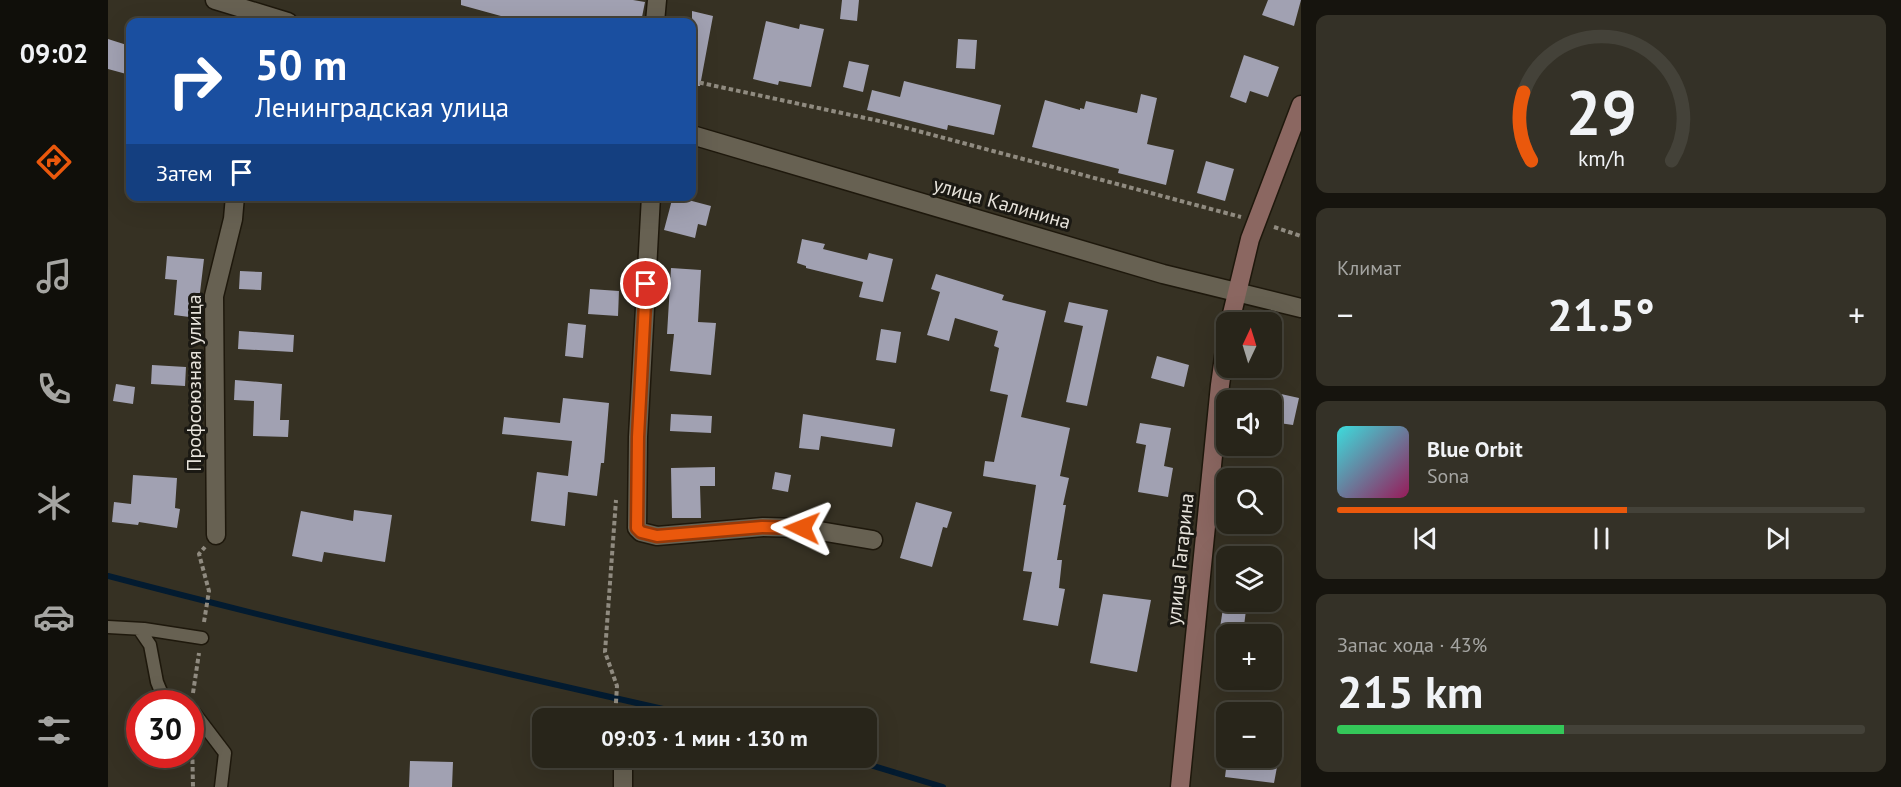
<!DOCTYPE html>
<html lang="ru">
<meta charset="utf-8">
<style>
body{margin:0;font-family:"PT Sans",sans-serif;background:#343127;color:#f1f3f6;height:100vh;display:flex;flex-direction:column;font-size:22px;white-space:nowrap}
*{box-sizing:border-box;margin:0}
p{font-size:20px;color:#a5a5a2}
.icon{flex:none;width:33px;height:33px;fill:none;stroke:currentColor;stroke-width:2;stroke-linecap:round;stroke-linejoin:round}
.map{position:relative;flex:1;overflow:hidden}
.sheet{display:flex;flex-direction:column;gap:15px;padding:15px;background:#16140e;width:600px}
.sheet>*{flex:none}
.hud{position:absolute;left:18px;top:18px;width:570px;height:183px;border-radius:12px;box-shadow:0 6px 24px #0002,0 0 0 2px #444239;background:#1a4fa0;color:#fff;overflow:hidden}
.needle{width:39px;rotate:4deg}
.controls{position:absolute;left:1108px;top:312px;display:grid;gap:12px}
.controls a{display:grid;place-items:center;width:66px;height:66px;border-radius:12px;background:#28251a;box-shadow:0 6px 24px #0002,0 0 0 2px #444239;font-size:30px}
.speed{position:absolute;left:18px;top:690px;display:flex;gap:12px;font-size:30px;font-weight:700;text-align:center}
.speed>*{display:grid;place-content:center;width:78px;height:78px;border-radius:50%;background:#28251a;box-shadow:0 6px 24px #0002,0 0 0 2px #444239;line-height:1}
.speed .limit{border:9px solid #d22;background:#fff;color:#111}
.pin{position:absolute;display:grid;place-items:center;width:51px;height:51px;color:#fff;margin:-26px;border:3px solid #fff;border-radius:50%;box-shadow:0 2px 6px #0007}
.me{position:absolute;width:66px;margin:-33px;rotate:272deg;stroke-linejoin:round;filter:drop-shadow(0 0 4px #0008)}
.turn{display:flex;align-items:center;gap:21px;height:126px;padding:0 30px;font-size:27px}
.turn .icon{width:78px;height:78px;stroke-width:2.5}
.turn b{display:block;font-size:42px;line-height:51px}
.then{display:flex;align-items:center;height:57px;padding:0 30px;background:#0003;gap:12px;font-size:22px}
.big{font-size:45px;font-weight:600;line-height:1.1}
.sheet .card{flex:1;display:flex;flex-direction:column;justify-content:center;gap:9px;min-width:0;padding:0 21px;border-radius:12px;background:#343127}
.sheet .dial{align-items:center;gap:0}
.dial svg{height:156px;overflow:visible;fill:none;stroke:#444239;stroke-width:7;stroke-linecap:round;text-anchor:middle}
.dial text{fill:#f1f3f6;stroke:none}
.song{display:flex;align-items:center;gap:18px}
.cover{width:72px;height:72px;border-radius:9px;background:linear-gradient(135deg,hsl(180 70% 55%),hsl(330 70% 35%))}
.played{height:6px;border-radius:3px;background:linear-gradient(90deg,#ea580c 55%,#444239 55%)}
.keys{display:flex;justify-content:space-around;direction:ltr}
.heat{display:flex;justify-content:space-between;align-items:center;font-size:33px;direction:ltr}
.charge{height:9px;border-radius:4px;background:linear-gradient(90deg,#34c759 43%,#444239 0)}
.trip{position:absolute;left:424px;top:708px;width:345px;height:60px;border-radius:12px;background:#28251a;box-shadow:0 6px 24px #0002,0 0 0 2px #444239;font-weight:600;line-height:60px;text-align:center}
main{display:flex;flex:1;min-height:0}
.tabs{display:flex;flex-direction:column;width:108px;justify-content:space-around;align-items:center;background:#100f0a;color:#a5a5a2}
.tabs .icon{width:42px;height:42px}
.tabs .active{color:#ea580c}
.tabs b{font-size:27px;color:#f1f3f6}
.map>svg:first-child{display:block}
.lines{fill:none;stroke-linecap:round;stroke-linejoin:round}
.stream{stroke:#031b30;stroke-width:6}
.building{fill:#a1a1b2}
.lane-casing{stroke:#1e180c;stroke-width:15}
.street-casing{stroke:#1e180c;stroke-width:21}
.secondary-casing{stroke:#1e180c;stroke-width:21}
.path{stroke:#908b80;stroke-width:4;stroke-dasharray:4.5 3;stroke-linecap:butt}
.lane{stroke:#676152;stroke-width:12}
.street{stroke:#676152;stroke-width:18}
.secondary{stroke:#8b6761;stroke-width:18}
.route-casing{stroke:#983908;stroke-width:15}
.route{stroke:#ea580c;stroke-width:10}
.labels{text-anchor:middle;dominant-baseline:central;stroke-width:6;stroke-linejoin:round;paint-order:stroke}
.street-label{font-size:20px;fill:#e7e3db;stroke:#1b1913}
</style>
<main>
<nav class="tabs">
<b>09:02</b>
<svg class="icon active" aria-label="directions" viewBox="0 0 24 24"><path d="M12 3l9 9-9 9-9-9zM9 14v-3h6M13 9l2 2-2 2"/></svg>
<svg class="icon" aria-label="music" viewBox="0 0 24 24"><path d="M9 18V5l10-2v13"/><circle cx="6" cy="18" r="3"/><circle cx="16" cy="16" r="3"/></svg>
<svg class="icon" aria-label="phone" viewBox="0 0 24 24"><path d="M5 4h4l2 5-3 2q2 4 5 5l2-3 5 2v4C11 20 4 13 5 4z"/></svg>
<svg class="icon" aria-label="climate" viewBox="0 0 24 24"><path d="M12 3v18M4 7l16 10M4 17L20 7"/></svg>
<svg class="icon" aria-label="car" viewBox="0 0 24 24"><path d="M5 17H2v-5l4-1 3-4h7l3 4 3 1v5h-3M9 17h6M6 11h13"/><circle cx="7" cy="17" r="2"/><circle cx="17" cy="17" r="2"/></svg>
<svg class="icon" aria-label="filters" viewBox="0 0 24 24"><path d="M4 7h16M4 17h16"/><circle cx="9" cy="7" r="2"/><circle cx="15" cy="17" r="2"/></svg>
</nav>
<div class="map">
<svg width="1193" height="787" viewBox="0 0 1193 787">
<rect width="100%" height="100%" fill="#363123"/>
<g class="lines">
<path class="stream" d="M0 576C197 628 396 673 595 718
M739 758 835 787"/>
</g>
<path class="building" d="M353 0H525L537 2 533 22H415L353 5Z
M734 0H751L749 21 732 19Z
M1160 0H1193L1186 26 1154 15Z
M584 11 605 16 592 86H584Z
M658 21 691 29 692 24 716 29 703 87 671 81 670 85 645 79Z
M0 39 22 46V75L0 69Z
M850 39 869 40 867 69 848 68Z
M1136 55 1171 67 1160 97 1142 91 1138 103 1122 97Z
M741 61 761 65 755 92 735 87Z
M796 81 893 105 886 135 840 125 839 130 759 110 764 90 792 97Z
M1033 94 1049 98 1039 144 1066 150 1058 185 1010 173 1011 169 924 147 937 100 972 110V108L976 109 978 101 1029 113Z
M1098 161 1126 169 1117 201 1089 193Z
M565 196 603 206 598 226 590 224 587 238 556 230Z
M694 239 717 244 715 249 759 260 761 253 785 259 775 302 751 297 755 282 698 268V266L689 263Z
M59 256 96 259 89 318 66 315 69 280 57 279Z
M563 268 593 270 590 322 608 323 603 375 562 371 566 334H559Z
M132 271 154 272 153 290 131 289Z
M828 274 896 295 894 300 938 311 913 417 962 428 952 476 961 478 955 505H958L949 560H954L951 588 957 589 950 626 915 620 924 572 915 571 928 485 875 476 877 461 886 462 900 395 882 391 891 348 886 346 890 331 847 318 841 341 819 335 832 292 823 289Z
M482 289 511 291 510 316 480 314Z
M961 302 1000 310 979 406 958 402 975 326 956 322Z
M460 323 478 325 475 358 457 356Z
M773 329 793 332 788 363 768 360Z
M131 331 186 335 185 352 130 349Z
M1049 356 1081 365 1076 387 1043 378Z
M44 365 78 367 77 386 43 384Z
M127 380 174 384 172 420H181L180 437 145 436 146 401 126 400Z
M8 384 27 387 25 404 5 401Z
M1164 392 1191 398 1185 425 1164 422Z
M455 398 501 403 496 463H493L489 496 460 492 457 526 423 521 429 472 460 476 464 441 394 434 396 417 452 423Z
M563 414 604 416 603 433 562 431Z
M695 414 787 429 784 447 713 436 711 450 691 448Z
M1032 423 1063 428 1056 466 1065 468 1060 497 1030 492 1038 445 1028 443Z
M607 467V486H592L593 518H564L563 468Z
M667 472 683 475 680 492 664 489Z
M25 475 69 478 67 508 72 509 69 528 31 522 30 525 4 522 6 502 23 504Z
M808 502 844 512 839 528 835 527 824 567 792 558Z
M246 510 284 515 277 562 216 552 214 562 184 556 193 511 245 521Z
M995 594 1043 600 1029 672 982 663Z
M1116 602H1139L1135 634H1111Z
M302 761 345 762 344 787H301Z
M1119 761 1169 767 1166 783 1117 777Z"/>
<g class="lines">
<defs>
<path id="lane" d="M0 627 36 629 94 638
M31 629 42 645 49 682 54 694 69 704
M82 707 117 753 113 787"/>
<path id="street" d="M107 0 180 22
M547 22 549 0
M584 135 1055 274 1193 308
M543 196 530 437 529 528 533 532 549 536 655 527 694 528 765 540
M108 535 106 296 125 219 127 196
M515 787V770"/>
<path id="secondary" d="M1122 322 1142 239 1193 105
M1072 787 1112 385 1119 336"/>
</defs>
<use href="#lane" class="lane-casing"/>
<use href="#street" class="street-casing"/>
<use href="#secondary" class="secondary-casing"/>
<path class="path" d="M584 81 776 122 1133 217
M1166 227 1193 236
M96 622 101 591 91 554 97 547
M85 693 91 653
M507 718 509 686 497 652 508 500
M84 737 85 787"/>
<use href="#lane" class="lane"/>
<use href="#street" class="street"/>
<use href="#secondary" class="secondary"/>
</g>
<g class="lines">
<defs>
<path id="route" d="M538 284 530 437 529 528 533 532 549 536 654 527 694 528"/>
</defs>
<use href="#route" class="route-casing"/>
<use href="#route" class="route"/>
</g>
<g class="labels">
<g class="street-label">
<text transform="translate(894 203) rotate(16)">улица Калинина</text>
<text transform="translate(86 383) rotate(-90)">Профсоюзная улица</text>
<text transform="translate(1072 559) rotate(-84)">улица Гагарина</text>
</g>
</g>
</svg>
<div class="controls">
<a><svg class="needle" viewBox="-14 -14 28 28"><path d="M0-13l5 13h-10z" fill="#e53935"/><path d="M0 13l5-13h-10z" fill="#a5a5a2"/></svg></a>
<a><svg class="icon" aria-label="sound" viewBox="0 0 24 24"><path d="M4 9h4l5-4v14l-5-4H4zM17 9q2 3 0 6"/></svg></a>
<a><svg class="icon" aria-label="search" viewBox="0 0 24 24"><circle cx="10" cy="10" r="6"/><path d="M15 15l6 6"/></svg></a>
<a><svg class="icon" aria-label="layers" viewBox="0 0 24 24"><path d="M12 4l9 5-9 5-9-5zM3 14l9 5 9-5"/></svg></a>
<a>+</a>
<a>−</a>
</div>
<div class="speed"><div class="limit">30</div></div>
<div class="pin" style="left:538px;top:284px;background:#d93025"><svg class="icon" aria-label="arrive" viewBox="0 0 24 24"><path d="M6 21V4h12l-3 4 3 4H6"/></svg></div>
<svg class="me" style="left:694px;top:528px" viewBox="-20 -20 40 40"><path d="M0-17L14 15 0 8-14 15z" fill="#ea580c" stroke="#fff" stroke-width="4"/></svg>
<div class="trip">09:03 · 1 мин · 130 m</div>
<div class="hud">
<div class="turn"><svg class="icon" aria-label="right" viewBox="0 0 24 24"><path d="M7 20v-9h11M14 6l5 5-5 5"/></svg><div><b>50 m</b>Ленинградская улица</div></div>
<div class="then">Затем<svg class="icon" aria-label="arrive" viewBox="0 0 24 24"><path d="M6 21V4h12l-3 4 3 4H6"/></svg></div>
</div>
</div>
<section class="sheet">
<div class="card dial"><svg viewBox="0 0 100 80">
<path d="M14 69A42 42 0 1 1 86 69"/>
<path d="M14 69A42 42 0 0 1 10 34" stroke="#ea580c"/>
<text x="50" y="56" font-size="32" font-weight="700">29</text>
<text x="50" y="72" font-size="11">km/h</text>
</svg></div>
<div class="card"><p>Климат</p>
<div class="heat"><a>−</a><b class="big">21.5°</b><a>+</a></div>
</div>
<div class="card">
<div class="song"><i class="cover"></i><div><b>Blue Orbit</b><p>Sona</p></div></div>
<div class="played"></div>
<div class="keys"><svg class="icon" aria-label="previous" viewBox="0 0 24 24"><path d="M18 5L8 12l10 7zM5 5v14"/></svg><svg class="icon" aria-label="pause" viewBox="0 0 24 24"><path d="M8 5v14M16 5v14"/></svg><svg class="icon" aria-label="next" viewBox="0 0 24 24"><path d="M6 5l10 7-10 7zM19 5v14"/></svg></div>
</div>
<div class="card"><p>Запас хода · 43%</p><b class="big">215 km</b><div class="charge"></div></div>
</section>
</main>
